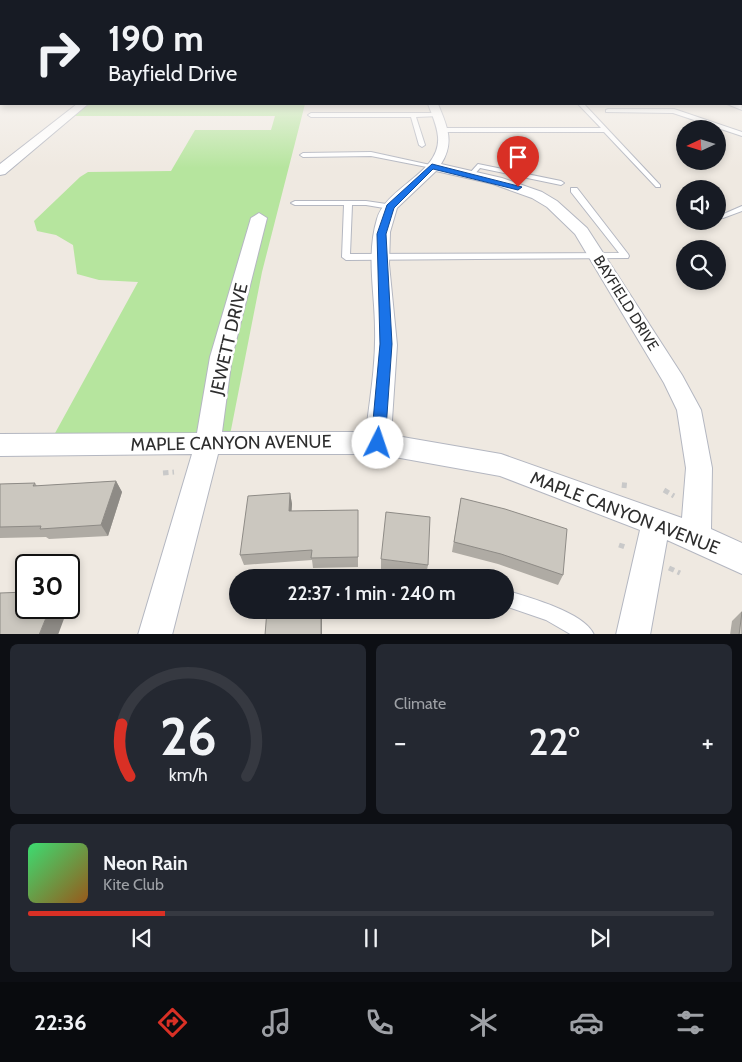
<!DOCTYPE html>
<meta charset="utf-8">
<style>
body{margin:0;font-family:Cabin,sans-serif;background:#242831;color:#f1f3f6;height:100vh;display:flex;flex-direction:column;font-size:19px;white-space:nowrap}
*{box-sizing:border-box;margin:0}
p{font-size:16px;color:#9ea1a6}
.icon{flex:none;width:28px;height:28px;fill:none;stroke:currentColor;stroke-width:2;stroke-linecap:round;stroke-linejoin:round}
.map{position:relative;height:634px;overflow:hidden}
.sheet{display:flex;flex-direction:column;gap:10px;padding:10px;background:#0d0f14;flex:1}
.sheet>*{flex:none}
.top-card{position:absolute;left:0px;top:0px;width:742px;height:105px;box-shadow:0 2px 8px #0003;background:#171b24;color:#f1f3f6;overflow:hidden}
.needle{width:32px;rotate:266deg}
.controls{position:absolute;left:676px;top:120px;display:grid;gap:10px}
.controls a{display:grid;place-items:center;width:50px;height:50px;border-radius:50%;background:#171b24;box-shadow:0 2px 8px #0003;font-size:25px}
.speed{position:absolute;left:15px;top:554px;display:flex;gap:10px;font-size:25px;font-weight:700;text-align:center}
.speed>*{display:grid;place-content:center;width:65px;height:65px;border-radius:50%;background:#171b24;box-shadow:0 2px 8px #0003;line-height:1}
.speed .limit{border:2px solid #111;border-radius:8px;background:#fff;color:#111}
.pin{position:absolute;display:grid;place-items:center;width:42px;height:42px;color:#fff;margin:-51px -21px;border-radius:50% 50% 50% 0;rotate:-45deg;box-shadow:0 0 5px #0007}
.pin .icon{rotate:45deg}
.me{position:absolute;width:55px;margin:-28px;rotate:4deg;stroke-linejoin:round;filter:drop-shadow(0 0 4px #0008)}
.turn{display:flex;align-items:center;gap:18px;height:105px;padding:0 25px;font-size:22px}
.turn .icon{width:65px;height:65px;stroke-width:2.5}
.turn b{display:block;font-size:35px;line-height:42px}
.big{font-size:38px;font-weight:600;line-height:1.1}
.sheet .widget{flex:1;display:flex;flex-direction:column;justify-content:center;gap:8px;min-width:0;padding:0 18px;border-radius:8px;background:#242831}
.sheet .dial{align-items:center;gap:0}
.dial svg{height:130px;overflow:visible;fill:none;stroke:#363941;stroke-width:7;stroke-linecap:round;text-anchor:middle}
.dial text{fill:#f1f3f6;stroke:none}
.song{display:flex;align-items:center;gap:15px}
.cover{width:60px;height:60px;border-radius:8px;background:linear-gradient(135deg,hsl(140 70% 55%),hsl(30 70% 35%))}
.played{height:5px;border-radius:2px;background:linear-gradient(90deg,#d93025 20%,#363941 20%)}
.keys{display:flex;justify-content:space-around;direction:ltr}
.heat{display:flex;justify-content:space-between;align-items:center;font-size:28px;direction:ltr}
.sheet .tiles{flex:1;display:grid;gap:10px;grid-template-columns:1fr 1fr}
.widget:last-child{grid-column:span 2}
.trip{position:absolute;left:229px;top:569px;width:285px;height:50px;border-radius:25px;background:#171b24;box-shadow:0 2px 8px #0003;font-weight:600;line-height:50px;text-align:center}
.dock{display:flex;height:80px;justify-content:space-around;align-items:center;background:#090b0e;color:#9ea1a6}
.dock .icon{width:35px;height:35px}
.dock .active{color:#d93025}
.dock b{font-size:22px;color:#f1f3f6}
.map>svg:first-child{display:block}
.green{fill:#b6e59e}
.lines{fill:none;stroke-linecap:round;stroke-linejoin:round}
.service-casing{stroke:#b4b7c1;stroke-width:2}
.minor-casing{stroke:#b4b7c1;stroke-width:2}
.path{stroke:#c9c9c9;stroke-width:5;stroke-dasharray:5.5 4;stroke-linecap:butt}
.service{fill:#fff;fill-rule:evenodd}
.minor{fill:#fff;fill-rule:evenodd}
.wall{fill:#afaba4}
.shaded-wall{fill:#8e8b86}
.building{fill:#cbc7bf;stroke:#8e8b86}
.route{fill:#1a73e8;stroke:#114b97}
.labels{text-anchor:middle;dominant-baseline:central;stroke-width:5;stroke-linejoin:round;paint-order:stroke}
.street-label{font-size:15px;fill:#2e2e2e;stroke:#fff}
.near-street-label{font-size:18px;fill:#2e2e2e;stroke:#fff}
</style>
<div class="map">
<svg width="742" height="635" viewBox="0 0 742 635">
<rect width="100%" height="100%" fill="#efe9e1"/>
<path class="green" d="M87 104H305L262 272 230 435H54L138 282 99 280 77 274 73 245 56 235 37 231 34 221 80 177 88 172 171 171 195 130H271L275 116H72Z"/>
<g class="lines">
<defs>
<path id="service" d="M578 104H584L660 185V187H656L604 132H442L439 130 442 128H601Z
M608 109H674L742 132V136L673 113 606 112V110Z
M437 113 439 114V116L416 117 425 145 422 147 419 145 411 117H311L308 115 311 113Z
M371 152 435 166 432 168 371 156 303 157 300 155 303 153Z
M478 164 561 181 564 183 561 185 480 168 473 176H469V174Z
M571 188H577L628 254 629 256 628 258 346 260 342 257 344 205H295L291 203 295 201H366L393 205 394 207 390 209 366 205H352L350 254 619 253 571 192Z
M742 206V211L723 218 719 216Z
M505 590C527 597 585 612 594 635H572L546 620 505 606Z"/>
<path id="minor" d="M741 103 742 110 727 104H741Z
M77 104H88L5 174 0 175V164Z
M428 104H438C447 126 455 142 441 164L502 178 542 192 557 201 587 228 682 375 701 410 712 468 711 529 742 543V574L667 540 650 635H616L640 530 500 476 378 454H218L172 635H138L192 454 0 456V434L197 433 210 357 251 218 259 213 267 218 232 357 222 432H366C370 398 376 364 375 329 375 293 366 255 377 219 387 186 441 173 438 137 437 125 432 115 428 104ZM436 171 493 184 532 198 547 207 575 234 664 383 677 410 686 468 682 518 501 454 391 435 397 345 389 264 390 232 397 208Z"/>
</defs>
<use href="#service" class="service-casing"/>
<use href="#minor" class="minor-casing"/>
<path class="path" d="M163 473 174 472
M624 488 625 479
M664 490 674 496
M619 545 628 548
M669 568 680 573"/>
<use href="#service" class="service"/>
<use href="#minor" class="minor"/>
</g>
<path class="wall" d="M116 481 122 492 108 536 49 539 46 537 0 538V484L35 483 37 486Z
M290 493 292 504 291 511 358 510V567L313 568 312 560 244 565 240 555Z
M461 498 563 575 558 585 498 564 452 552Z
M381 559 428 565 426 575 381 569Z
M742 611V635H730L732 621Z"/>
<path class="shaded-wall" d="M116 481 122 492 108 536 101 525Z
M290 493 292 504 291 522 289 511Z
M50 608H68L58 635H39Z
M321 610H322V635H321Z"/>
<path class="building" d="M116 481 101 525 40 529 41 526 0 527V484L35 483 33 486Z
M290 493 289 511 358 510V557L311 558 312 550 240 555 248 496Z
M461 498 505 509 567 529 563 575 501 554 454 542Z
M386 512 430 517 428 565 381 559Z
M26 592V608H50L39 635H0V593Z
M267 610H321V635H265Z
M742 612V635H739Z"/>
<linearGradient id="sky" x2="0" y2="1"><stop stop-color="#7abfeb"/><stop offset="0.47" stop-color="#f8f5f2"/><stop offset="1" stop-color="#f8f5f2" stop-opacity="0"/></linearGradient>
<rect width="742" height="168" fill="url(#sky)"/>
<path class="route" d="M432 164 522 187 518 190 433 169 394 208 386 234 392 344 385 443 383 448 378 449 373 448 371 443 380 344 377 234 387 205Z"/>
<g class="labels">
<g class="street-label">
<text transform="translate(626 303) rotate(58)">BAYFIELD DRIVE</text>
</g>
<g class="near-street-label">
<text transform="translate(229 339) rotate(-77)">JEWETT DRIVE</text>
<text transform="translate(231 443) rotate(-1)">MAPLE CANYON AVENUE</text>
<text transform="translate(625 513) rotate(21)">MAPLE CANYON AVENUE</text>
</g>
</g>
</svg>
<div class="controls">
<a><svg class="needle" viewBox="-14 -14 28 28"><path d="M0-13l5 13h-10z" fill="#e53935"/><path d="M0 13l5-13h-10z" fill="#9ea1a6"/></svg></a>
<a><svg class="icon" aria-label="sound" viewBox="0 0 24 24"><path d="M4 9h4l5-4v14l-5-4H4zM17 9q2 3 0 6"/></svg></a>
<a><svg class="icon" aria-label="search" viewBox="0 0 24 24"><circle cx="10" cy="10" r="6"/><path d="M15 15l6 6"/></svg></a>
</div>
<div class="speed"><div class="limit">30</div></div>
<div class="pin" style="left:518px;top:187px;background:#d93025"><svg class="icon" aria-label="arrive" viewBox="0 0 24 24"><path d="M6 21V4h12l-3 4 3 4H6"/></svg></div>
<svg class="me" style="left:378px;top:443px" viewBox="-20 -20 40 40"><circle r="19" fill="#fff"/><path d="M0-13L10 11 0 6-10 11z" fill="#1a73e8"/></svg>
<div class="trip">22:37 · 1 min · 240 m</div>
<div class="top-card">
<div class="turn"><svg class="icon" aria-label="right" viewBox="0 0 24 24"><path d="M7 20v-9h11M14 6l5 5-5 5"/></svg><div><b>190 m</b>Bayfield Drive</div></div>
</div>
</div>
<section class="sheet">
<div class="tiles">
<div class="widget dial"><svg viewBox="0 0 100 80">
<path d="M14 69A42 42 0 1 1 86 69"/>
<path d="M14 69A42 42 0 0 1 9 37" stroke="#d93025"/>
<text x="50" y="56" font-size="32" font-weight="700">26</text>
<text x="50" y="72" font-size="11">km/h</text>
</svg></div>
<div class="widget"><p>Climate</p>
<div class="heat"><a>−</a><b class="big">22°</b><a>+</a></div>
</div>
<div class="widget">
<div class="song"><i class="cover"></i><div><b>Neon Rain</b><p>Kite Club</p></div></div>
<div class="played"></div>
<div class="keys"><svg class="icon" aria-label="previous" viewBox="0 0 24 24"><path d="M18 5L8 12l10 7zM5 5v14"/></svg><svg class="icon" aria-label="pause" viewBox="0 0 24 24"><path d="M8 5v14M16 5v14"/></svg><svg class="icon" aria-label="next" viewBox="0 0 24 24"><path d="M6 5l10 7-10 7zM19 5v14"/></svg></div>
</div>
</div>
</section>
<nav class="dock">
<b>22:36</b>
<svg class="icon active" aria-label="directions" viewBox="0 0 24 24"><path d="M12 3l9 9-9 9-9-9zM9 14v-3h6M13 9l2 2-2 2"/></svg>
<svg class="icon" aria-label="music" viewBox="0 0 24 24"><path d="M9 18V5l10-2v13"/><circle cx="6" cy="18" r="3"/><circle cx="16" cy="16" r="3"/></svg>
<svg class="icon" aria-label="phone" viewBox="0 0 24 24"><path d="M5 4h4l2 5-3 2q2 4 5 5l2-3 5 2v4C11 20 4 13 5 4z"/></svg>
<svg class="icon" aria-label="climate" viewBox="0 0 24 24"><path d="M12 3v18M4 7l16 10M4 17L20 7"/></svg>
<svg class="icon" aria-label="car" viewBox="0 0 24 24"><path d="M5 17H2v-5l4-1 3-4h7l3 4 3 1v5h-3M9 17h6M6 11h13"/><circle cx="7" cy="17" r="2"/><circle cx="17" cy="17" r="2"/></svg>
<svg class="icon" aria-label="filters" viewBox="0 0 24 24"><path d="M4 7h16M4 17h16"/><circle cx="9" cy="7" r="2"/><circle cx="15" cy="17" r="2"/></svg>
</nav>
